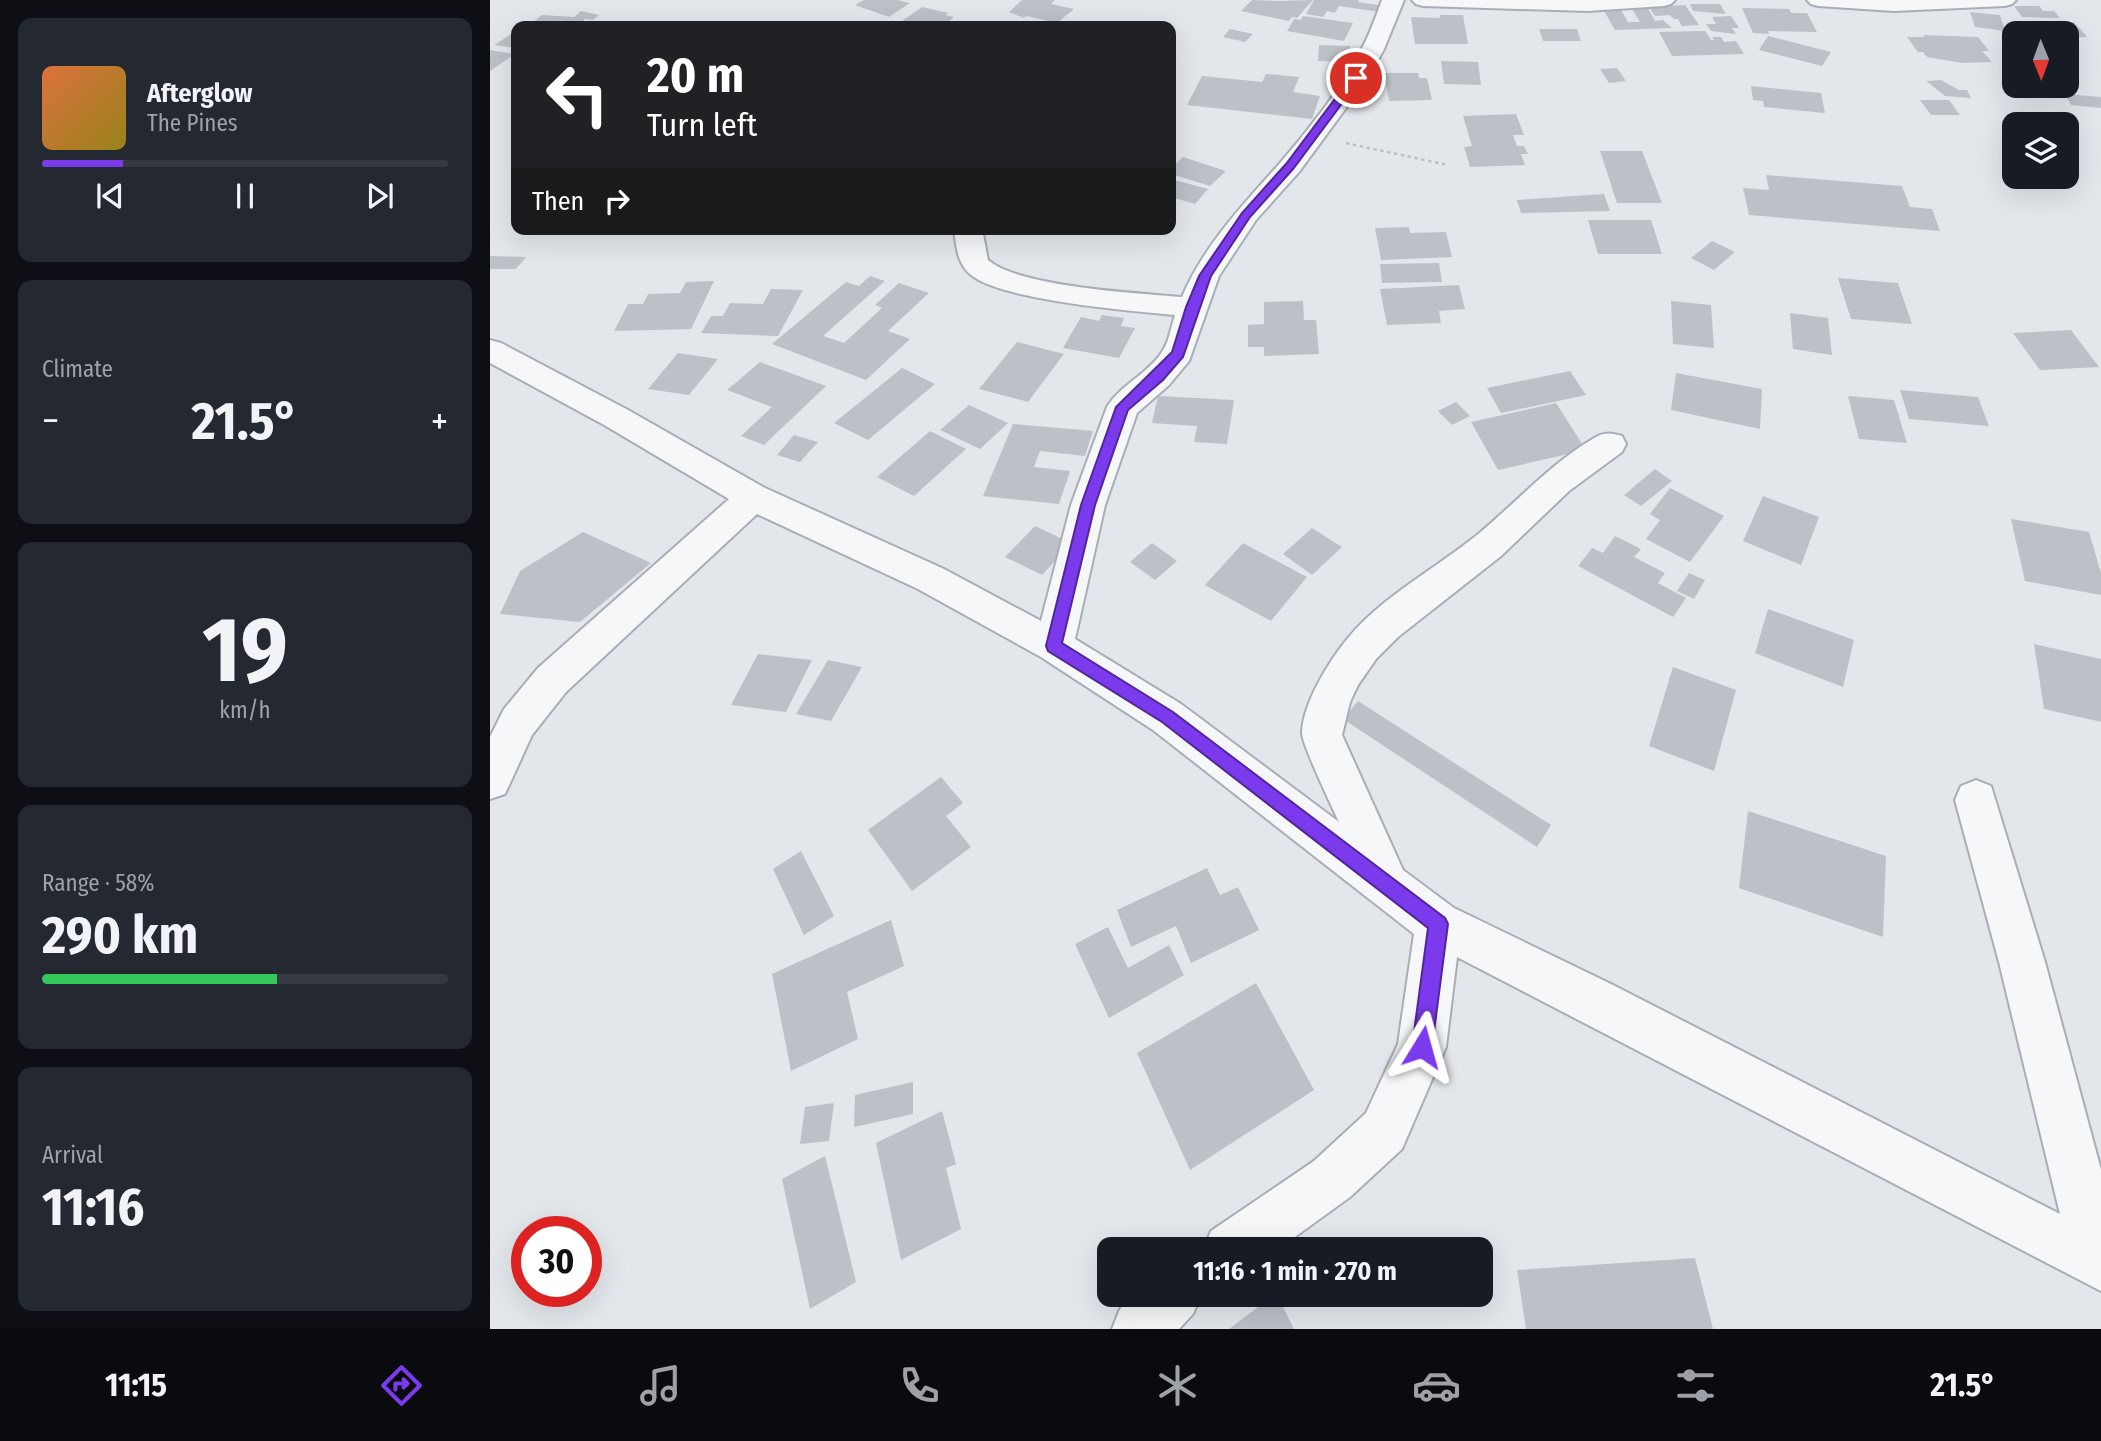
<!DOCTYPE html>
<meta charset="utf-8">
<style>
body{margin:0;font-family:"Fira Sans Condensed",sans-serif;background:#242831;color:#f1f3f6;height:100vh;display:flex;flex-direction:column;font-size:26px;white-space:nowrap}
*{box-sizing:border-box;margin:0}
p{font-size:23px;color:#9ea1a6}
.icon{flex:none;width:38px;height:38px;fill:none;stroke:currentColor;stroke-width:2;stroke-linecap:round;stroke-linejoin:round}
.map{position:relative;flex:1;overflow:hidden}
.sheet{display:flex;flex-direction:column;gap:18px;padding:18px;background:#0d0f14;width:490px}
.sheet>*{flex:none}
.top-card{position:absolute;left:21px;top:21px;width:665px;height:214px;border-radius:14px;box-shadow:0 7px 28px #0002;background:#202124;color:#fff;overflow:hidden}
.needle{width:46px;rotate:179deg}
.buttons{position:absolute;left:1512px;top:21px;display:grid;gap:14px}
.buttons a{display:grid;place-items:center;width:77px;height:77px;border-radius:14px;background:#171b24;box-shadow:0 7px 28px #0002;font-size:35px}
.speed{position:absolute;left:21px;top:1216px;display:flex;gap:14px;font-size:35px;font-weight:700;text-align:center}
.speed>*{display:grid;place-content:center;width:91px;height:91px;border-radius:50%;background:#171b24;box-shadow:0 7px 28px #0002;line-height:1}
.speed .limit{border:10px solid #d22;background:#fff;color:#111}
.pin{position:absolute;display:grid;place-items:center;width:60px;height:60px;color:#fff;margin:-30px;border:4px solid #fff;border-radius:50%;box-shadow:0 2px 7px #0007}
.me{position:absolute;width:77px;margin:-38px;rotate:8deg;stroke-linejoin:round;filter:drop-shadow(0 0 5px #0008)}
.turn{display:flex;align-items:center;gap:24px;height:147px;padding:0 21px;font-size:32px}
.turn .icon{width:91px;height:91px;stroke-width:2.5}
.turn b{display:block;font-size:49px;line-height:60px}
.then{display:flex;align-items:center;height:66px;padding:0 21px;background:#0003;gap:14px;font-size:26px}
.big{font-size:52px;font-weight:700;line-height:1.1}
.sheet .widget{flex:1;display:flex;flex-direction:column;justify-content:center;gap:10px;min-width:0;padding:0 24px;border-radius:14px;background:#242831}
.sheet .dial{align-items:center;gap:0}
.dial b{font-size:91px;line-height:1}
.song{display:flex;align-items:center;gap:21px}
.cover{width:84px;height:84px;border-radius:10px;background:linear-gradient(135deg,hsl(20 70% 55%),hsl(50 70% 35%))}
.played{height:7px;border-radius:4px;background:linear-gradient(90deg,#7c3aed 20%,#363941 20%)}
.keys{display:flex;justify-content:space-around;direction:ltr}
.heat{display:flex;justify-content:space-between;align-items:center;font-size:38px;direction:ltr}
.charge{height:10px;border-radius:5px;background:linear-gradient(90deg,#34c759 58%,#363941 0)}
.trip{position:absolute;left:607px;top:1237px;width:396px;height:70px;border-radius:14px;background:#171b24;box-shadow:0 7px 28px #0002;font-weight:700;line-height:70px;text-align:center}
.menu{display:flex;height:112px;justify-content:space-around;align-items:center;background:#090b0e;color:#9ea1a6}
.menu .icon{width:49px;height:49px}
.menu .current{color:#7c3aed}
.menu b{font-size:32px;color:#f1f3f6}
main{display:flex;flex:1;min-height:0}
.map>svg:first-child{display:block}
.building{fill:#bbc1c7}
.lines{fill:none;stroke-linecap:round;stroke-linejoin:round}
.minor-casing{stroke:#a8aeb5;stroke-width:4}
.path{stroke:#bdc1c6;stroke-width:2.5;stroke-dasharray:3.5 3.5;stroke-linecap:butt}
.minor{fill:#f6f7f9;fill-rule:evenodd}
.route{fill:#7c3aed;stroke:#51269a;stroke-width:2}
</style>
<main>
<section class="sheet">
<div class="widget">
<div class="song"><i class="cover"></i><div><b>Afterglow</b><p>The Pines</p></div></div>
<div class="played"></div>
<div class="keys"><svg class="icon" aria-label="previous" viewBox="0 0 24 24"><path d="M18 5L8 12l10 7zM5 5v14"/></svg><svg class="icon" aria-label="pause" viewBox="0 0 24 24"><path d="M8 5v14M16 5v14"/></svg><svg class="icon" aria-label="next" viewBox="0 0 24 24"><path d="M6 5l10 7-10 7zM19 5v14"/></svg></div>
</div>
<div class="widget"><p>Climate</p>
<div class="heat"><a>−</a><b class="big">21.5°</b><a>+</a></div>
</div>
<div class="widget dial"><b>19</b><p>km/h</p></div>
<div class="widget"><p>Range · 58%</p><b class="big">290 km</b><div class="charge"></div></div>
<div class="widget"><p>Arrival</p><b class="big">11:16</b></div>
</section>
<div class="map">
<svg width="1611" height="1329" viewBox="0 0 1611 1329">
<rect width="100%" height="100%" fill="#e3e7eb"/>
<path class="building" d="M374 0H407L420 3 399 17 365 5Z
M532 0H565L561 4 584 9 567 23 536 16 534 18 519 12Z
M762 0 790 1 823 0 807 18 802 17 799 21 751 11Z
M824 0H869L868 2 894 6 890 12 849 6 845 13 837 11 833 17 816 14Z
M1200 4H1230L1236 14 1203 11Z
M1195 5 1209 25 1192 26 1188 19H1184L1180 15 1165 16 1159 7Z
M1524 6H1549L1553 11H1564L1570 18 1532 17Z
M432 7 458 13 455 15 464 17 453 26H422L412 21Z
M1158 8 1165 21 1173 20 1182 28 1125 30 1114 11 1131 10 1138 22H1150L1142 9Z
M1252 8 1299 9 1301 13H1317L1327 32 1278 31 1279 34 1263 33Z
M91 11 109 15 103 20 95 19 87 26 42 23 52 15 84 17Z
M1480 12 1510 15 1515 31 1485 27Z
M950 15H973L978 44H925L921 17 950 18Z
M813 16 863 23 854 41 797 31 804 19 811 20Z
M1241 16 1249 28H1242L1246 34 1221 31 1216 24H1226L1222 17Z
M1537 21 1584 22 1597 37H1577V33H1546Z
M740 29 763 34 755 42 733 37Z
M1049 29H1087L1091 41H1053Z
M26 31V48L4 45Z
M1215 31 1221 40H1224L1222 37H1231L1234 42 1246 41 1254 54 1182 56 1169 32Z
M1433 35 1488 37 1499 51H1492L1502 62 1472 63 1437 57 1433 52H1428L1417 37H1435Z
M1278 36 1341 52 1332 66 1269 50Z
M829 45 860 46 861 62 828 61Z
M0 50 25 54 0 71Z
M951 61 988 62 991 85 954 84Z
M1127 68 1136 81 1119 83 1110 69Z
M894 73H928L929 78H937L942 100 899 101Z
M776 74 809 77 803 92 830 96 822 119 697 105 712 76 772 82Z
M1451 80 1469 90H1477L1481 98 1455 96 1436 81Z
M1261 86 1331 93 1335 113 1274 107 1273 101 1263 100Z
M1575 94 1611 97V108L1581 105Z
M1430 100H1459L1470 115H1441Z
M1026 114 1034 135H1023L1027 146H1034L1038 154H1031L1035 165 980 167 974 147 982 146 973 116Z
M1110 151H1152L1172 203H1127Z
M693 157 736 171 720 186 681 174V168Z
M1276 175 1412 186 1420 207 1442 209 1450 231 1259 215 1253 188 1279 190Z
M681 179 718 189 705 204 681 197Z
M1114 194 1120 211 1031 213 1027 200Z
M1098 220H1161L1172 254H1108Z
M919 227 920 233 956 232 962 257 891 260 885 228Z
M377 229H449L447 234H375Z
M1222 241 1245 252 1224 270 1201 258Z
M0 256 36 257 26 269H0Z
M949 263 952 282 892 283 890 264Z
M380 276 395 281 333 336 354 343 392 308 385 305 409 283 439 293 398 331 420 339 376 380 282 344 356 282 369 286Z
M1348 278 1408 283 1422 324 1361 319Z
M224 281 201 329 124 331 138 304H153L158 294 190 293 196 282Z
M969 285 975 309 949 311 951 323 897 325 890 289Z
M281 289 313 290 288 336 211 333 221 316H233L240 303 273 304Z
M813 301 814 320H826L829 354 774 356V347H758V325L774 324V302Z
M1181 301 1221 305 1224 348 1183 344Z
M1300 313 1338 318 1342 355 1303 349Z
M612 315 634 318 631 326 645 328 629 358 573 348 591 317 609 321Z
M1581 330 1609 367 1550 370 1523 333Z
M527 342 574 354 538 402 489 389Z
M188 353 228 359 199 395 158 389Z
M270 362 336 386 274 445 251 436 282 407 237 390Z
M412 368 445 384 378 440 344 423Z
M1080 371 1096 395 1011 413 997 388Z
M1186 373 1272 389 1270 429 1181 410Z
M1410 390 1488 397 1499 426 1419 419Z
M668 396 744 400 737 444 704 442 707 426 662 423Z
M1358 396 1404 400 1417 443 1369 439Z
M966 402 980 416 962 425 948 411Z
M1066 403 1096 450 1008 470 981 422Z
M479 405 518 423 490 449 450 430Z
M523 424 603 431 595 456 550 451 544 467 580 471 569 504 493 496Z
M440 431 476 449 424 496 387 477Z
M304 435 328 442 310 462 287 455Z
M1165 469 1182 481 1151 506 1134 495Z
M1180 488 1234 516 1200 562 1156 539 1170 520 1160 514Z
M1273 496 1329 517 1311 565 1253 541Z
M1521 519 1599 532 1611 573V595L1535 581Z
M545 526 581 543 552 575 515 557Z
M822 528 852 547 822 575 793 554Z
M93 532 161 563 90 622 10 614 30 571Z
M1125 536 1151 549 1144 557 1175 573 1168 583 1196 598 1183 617 1088 566 1102 548 1113 553Z
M662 543 687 561 665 580 640 562Z
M753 543 817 577 781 621 715 585Z
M1199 573 1215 580 1204 599 1187 591Z
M1278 609 1364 640 1353 687 1265 653Z
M1544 644 1611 659V722L1554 709Z
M268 654 322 660 296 712 241 705Z
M338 660 372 667 341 721 306 714Z
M1183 667 1246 690 1224 771 1159 746Z
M868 701 1061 825 1047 847 853 719Z
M451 777 473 803 456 816 481 847 422 891 378 830Z
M1258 811 1396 856 1393 937 1249 888Z
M311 851 344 916 314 935 283 869Z
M717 868 730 895 748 887 769 930 701 963 686 926 641 947 627 910Z
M401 920 414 966 357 992 368 1039 301 1071 282 974Z
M618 927 638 968 679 945 694 975 619 1018 585 944Z
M766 983 824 1090 700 1170 647 1053Z
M423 1082V1114L364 1127 365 1095Z
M344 1103 339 1141 310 1144 315 1107Z
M452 1111 466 1164 456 1168 471 1229 411 1260 386 1143Z
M335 1156 366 1282 320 1309 292 1179Z
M1205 1258 1223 1329H1036L1027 1270Z
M784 1295H787L804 1329H739Z"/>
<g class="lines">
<defs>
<path id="minor" d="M892 0H914L894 49 878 78 809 172 766 220 729 276 699 361 679 385 647 413 615 505 585 639 691 704 849 822C842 807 812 744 812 733 813 703 839 661 858 638 893 596 945 569 987 535 1027 502 1061 463 1106 437 1115 432 1122 433 1132 436L1136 444 1132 452 1079 491 1011 556 908 637 886 659 868 685 860 702 852 735 913 870 964 908 1121 984 1570 1214 1509 962 1465 800 1471 786 1486 780 1501 786 1555 962 1611 1170V1291L967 957 956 1047 912 1149 860 1197 787 1250H713L721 1231 824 1161 876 1113 908 1044 924 934 663 730 551 657 428 589 267 514 76 692 42 735 15 794 0 799V737L14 709 48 668 239 499 116 426 0 363V340L11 343 138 410 275 488 454 569 551 621 581 505 617 407C630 385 658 374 672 352 679 342 681 327 685 315 643 311 508 300 480 274 467 263 466 245 464 229H492L498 260C529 287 648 293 692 297 714 245 753 205 790 163 817 132 853 86 871 50 880 34 886 16 892 0Z
M922 0H1185L1181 4 1174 6 1097 11 933 6 926 4Z
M1317 0H1526L1522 4 1515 6 1404 11 1328 6 1321 4Z
M645 1295H711L703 1314 689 1329H622L630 1309Z"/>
</defs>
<use href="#minor" class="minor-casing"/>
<path class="path" d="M856 143 958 165"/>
<use href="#minor" class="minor"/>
</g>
<path class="route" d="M862 76 871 78 803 169 760 217 721 276 693 357 673 380 638 410 605 505 572 643 683 712 955 918 958 924 942 1047 939 1054 932 1057 925 1054 922 1047 938 928 672 722 558 651 556 646 591 505 626 407 682 352 696 307 709 276 752 213 796 164Z"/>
</svg>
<div class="buttons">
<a><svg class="needle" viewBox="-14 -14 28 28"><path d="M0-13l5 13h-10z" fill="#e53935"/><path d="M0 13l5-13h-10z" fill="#9ea1a6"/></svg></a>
<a><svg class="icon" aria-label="layers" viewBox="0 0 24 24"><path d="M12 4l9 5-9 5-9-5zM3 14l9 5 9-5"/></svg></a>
</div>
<div class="speed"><div class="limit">30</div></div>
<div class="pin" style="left:866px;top:78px;background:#d93025"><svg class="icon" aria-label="arrive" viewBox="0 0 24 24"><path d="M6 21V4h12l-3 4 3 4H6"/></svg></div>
<svg class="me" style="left:932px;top:1047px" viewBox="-20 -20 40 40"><path d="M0-17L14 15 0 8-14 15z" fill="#7c3aed" stroke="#fff" stroke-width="4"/></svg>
<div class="trip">11:16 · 1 min · 270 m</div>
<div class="top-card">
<div class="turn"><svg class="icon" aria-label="left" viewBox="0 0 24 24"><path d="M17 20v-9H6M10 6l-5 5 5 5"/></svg><div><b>20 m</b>Turn left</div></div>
<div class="then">Then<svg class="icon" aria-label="right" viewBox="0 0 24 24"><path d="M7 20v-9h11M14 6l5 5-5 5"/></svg></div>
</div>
</div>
</main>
<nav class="menu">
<b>11:15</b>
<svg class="icon current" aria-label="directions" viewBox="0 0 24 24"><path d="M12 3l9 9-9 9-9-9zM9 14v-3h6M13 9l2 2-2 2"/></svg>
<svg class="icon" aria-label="music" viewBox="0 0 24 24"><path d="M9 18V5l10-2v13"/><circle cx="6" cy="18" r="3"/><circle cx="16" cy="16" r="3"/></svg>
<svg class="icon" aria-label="phone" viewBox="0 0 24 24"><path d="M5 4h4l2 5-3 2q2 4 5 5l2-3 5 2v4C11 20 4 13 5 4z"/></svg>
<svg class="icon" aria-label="climate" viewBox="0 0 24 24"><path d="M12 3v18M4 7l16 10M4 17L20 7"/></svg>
<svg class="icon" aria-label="car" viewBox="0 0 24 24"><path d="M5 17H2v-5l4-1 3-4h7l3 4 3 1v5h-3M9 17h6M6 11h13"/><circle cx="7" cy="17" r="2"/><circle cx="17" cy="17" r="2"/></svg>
<svg class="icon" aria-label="filters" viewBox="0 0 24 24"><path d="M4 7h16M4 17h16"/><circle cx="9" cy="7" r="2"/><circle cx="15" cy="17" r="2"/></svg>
<b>21.5°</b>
</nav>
